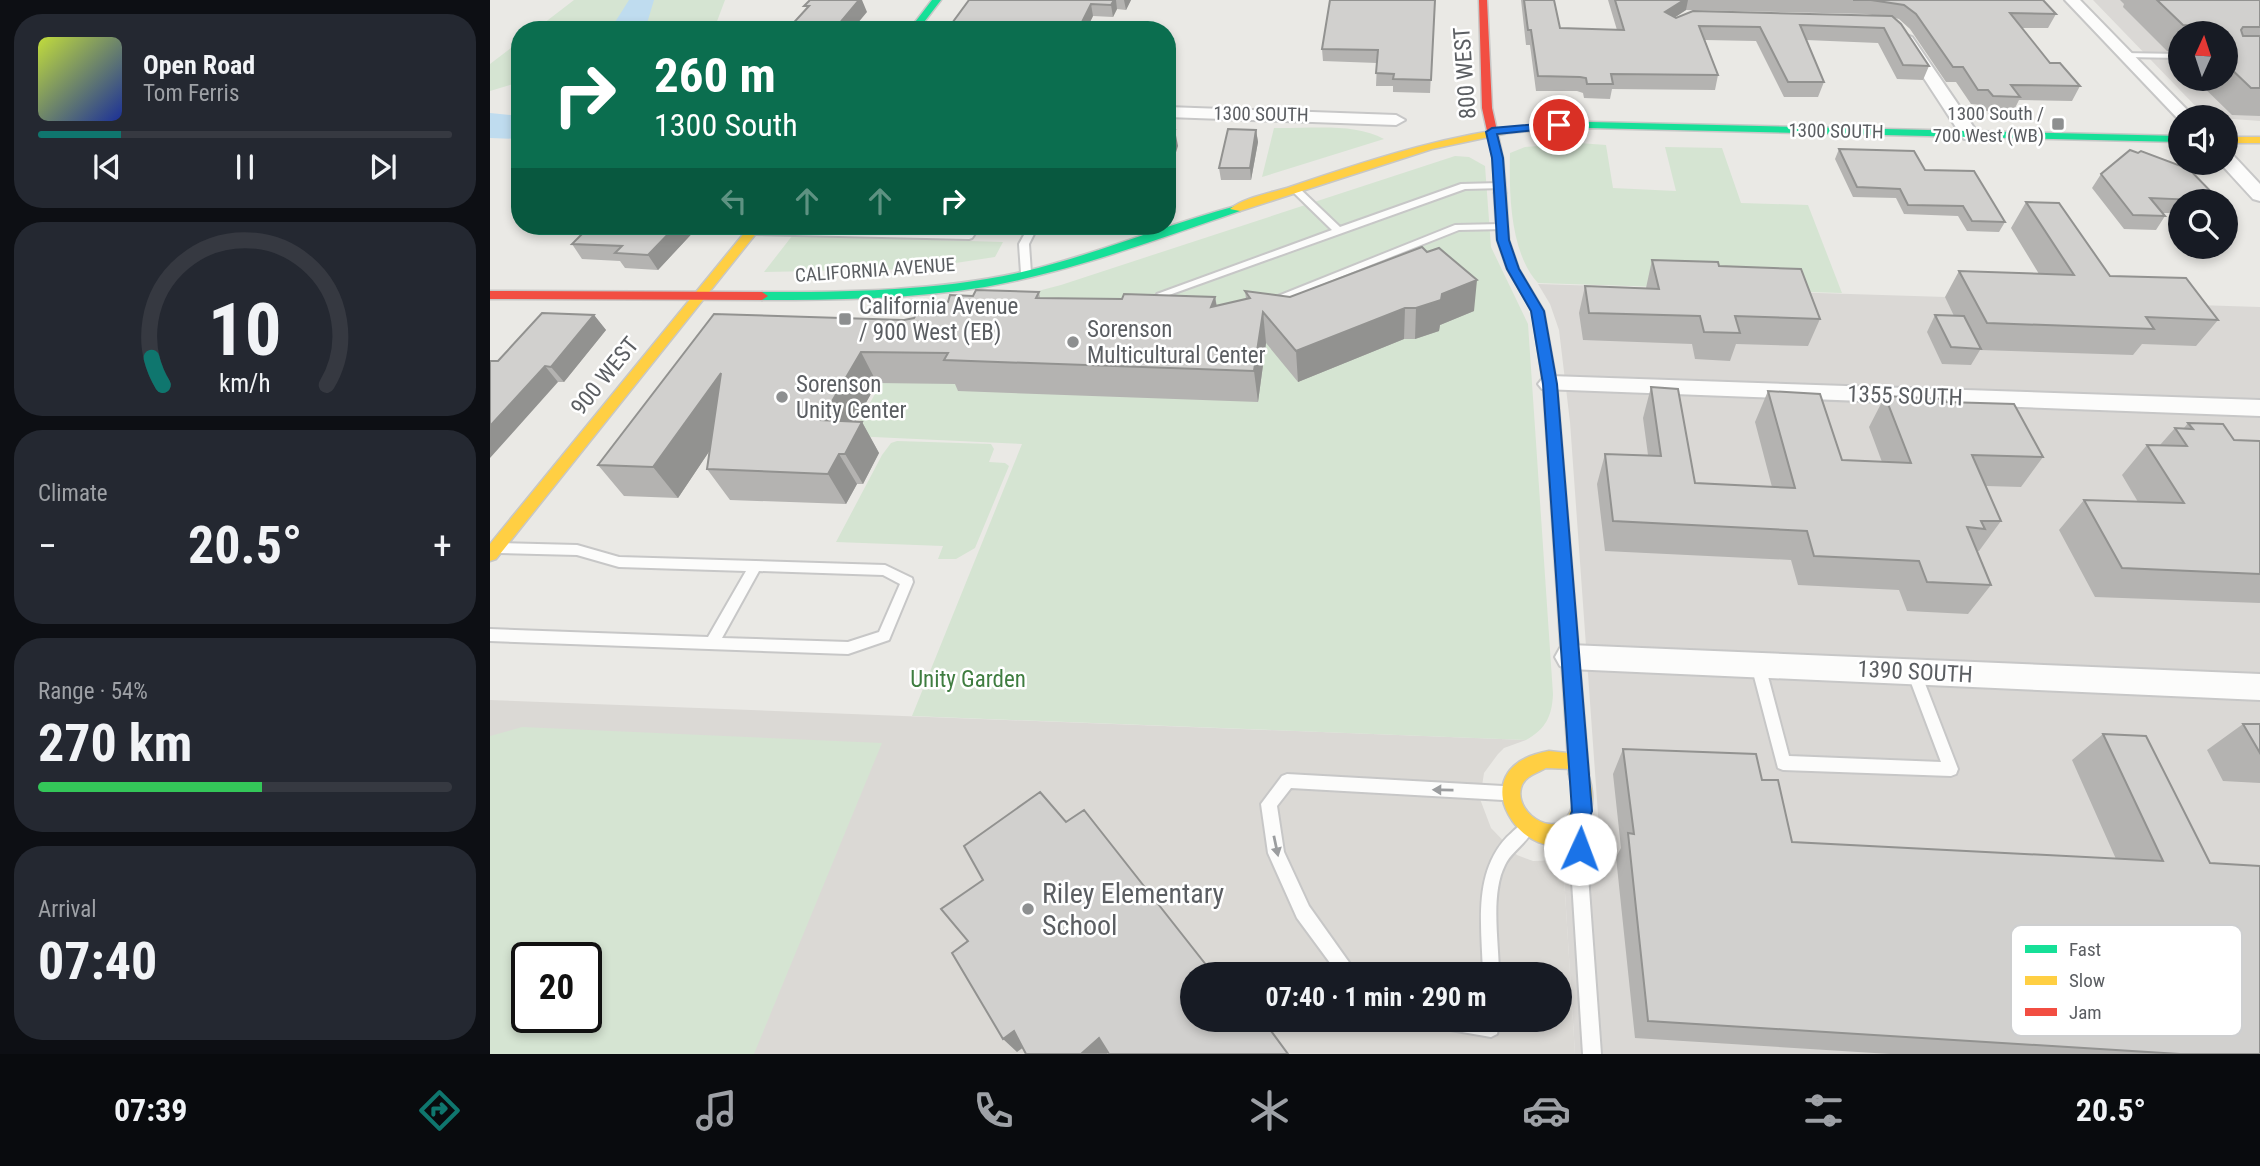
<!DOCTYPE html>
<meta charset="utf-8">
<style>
body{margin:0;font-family:"Roboto Condensed",sans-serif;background:#242831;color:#f1f3f6;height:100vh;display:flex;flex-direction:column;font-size:26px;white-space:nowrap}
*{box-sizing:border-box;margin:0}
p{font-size:23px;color:#9ea1a6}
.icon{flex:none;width:38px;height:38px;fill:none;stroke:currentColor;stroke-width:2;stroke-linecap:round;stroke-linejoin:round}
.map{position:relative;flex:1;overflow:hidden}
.panel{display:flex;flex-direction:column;gap:14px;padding:14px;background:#0d0f14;width:490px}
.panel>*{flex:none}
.banner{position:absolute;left:21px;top:21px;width:665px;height:214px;border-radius:28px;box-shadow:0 4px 10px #0003;background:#0b6e4f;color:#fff;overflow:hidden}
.needle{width:46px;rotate:3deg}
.controls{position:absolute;left:1678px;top:21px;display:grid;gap:14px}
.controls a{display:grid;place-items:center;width:70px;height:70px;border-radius:50%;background:#171b24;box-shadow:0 4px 10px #0003;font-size:35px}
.speed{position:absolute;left:21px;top:942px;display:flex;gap:14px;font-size:35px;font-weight:700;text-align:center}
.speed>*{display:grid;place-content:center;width:91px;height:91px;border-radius:50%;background:#171b24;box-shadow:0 4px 10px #0003;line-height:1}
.speed .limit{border:4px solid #111;border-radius:10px;background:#fff;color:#111}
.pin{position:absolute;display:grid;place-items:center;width:60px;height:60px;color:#fff;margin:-30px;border:4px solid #fff;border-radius:50%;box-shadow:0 2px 7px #0007}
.me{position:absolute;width:77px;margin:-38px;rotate:2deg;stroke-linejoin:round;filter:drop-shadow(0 0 5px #0008)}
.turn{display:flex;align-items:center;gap:24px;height:147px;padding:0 28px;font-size:32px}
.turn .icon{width:91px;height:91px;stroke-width:2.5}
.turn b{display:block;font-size:49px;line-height:60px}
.lanes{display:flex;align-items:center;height:66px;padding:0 28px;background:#0003;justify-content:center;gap:35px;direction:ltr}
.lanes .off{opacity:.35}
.big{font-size:52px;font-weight:700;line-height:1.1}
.panel .card{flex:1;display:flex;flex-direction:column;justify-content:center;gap:10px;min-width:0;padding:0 24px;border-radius:28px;background:#242831}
.panel .dial{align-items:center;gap:0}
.dial svg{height:182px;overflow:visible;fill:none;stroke:#363941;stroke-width:7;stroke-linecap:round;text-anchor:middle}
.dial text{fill:#f1f3f6;stroke:none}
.song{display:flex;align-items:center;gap:21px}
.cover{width:84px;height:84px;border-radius:10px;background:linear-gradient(135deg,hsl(70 70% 55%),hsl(230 70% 35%))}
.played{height:7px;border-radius:4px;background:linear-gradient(90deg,#0f766e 20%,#363941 20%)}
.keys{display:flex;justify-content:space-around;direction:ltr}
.heat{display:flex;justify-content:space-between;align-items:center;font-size:38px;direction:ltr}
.charge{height:10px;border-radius:5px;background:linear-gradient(90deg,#34c759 54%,#363941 0)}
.trip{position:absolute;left:690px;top:962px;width:392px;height:70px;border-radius:35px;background:#171b24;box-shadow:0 4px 10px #0003;font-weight:700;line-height:70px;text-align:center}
.tabs{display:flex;height:112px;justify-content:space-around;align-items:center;background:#090b0e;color:#9ea1a6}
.tabs .icon{width:49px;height:49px}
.tabs .on{color:#0f766e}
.tabs b{font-size:32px;color:#f1f3f6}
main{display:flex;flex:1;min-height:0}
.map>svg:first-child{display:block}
.industrial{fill:#dad8d5;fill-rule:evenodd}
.education{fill:#dbd9d5;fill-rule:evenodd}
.green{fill:#d5e4d2;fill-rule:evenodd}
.water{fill:#bfdcef}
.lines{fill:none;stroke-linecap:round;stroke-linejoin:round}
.lane-casing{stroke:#c7c7c7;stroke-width:4}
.street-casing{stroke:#c7c7c7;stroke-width:4}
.fast-casing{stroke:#c7c7c6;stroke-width:3}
.slow-casing{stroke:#c7c7c6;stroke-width:3}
.jam-casing{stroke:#c7c7c6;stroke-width:3}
.lane{fill:#fcfcfb;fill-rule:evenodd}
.street{fill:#fcfcfb;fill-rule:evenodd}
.fast{fill:#16e098;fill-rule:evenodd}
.slow{fill:#ffcf43;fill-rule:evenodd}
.jam{fill:#f24e42;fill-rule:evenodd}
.wall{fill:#b4b3b1;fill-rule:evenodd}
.shaded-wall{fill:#929290}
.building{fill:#d1d0ce;stroke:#929290;stroke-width:2}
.oneway{fill:#9b9d9f}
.route{fill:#1a73e8;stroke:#114b97;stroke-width:2}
.poi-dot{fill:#8d8f90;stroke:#fff;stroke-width:2.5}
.labels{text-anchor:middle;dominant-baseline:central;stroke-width:5;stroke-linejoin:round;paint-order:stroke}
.far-poi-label{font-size:19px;fill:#5b5e62;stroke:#fff;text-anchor:end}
.far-street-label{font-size:19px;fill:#5b5e62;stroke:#fff}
.street-label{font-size:23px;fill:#5b5e62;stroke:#fff}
.poi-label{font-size:23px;fill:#5b5e62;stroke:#fff;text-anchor:start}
.park-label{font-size:23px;fill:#3f7d40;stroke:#fff}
.near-poi-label{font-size:28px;fill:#5b5e62;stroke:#fff;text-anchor:start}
.key{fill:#fff;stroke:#cecfd0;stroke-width:2}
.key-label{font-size:19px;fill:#5b5e62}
</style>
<main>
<section class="panel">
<div class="card">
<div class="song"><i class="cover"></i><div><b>Open Road</b><p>Tom Ferris</p></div></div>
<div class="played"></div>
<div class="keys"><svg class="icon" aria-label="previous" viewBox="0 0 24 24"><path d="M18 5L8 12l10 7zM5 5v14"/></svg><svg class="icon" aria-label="pause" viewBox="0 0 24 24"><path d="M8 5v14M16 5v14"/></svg><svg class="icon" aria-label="next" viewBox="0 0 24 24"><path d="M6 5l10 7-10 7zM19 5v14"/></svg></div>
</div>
<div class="card dial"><svg viewBox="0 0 100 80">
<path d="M14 69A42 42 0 1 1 86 69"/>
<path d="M14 69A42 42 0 0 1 9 57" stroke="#0f766e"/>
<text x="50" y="56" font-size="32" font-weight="700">10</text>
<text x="50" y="72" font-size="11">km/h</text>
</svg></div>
<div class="card"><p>Climate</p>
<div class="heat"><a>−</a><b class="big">20.5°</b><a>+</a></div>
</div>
<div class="card"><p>Range · 54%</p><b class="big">270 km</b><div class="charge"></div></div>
<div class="card"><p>Arrival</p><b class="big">07:40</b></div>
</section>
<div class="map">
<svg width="1770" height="1054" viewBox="0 0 1770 1054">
<rect width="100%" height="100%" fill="#eae9e5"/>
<path class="industrial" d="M1603 0H1770V121L1716 117ZM1690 33H1736V79H1690Z
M1048 284 1770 307V1054H1085L1073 860 1093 847 1109 828 1080 422 1069 330 1060 304Z"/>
<path class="education" d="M0 700 1036 740 1014 748 1008 754 994 773 990 799 1001 828 1027 855 1043 861 1073 860 1085 1054H0ZM37 957H96V1017H37ZM702 975H1069V1020H702Z"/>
<path class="green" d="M84 0H235L226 24 283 25 279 30H45Z
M30 41V82L0 91V64Z
M784 128C818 129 864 122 894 139L772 177Z
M1089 143 1116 145 1123 188 1186 191 1175 147 1232 148 1251 203 1318 205 1352 293 1048 283C1020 253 1019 193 1020 153L1035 147Z
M965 156 979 157 995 166 1001 247 1038 324 1063 694C1062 716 1056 729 1036 740L422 716 532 444 362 436 428 315 502 303 571 285Z
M302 236H303L513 242 505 257 426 269 274 272Z
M407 441 501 444 504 449 499 462 515 463 519 466 485 548 466 559H448L453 546 346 542 392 455 401 443Z
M32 727 392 743 264 1054H0V736ZM37 957H96V1017H37Z"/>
<path class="water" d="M139 0H164L155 30H120Z
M0 113 30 116V139L0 138Z"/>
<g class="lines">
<defs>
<path id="lane" d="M1633 53 1690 54V58L1636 57H1633Z
M1010 183 1014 186 1013 188 975 189 679 295 688 304V308H680L667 294 842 230 802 191V187H808L850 227 971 184Z
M1012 224 1015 225V229L969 230 782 304 778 305 773 302 965 225Z
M481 226H490L482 238 479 239 262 234 257 231 262 228 476 233Z
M539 226H548L539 244 541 273 536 276 531 273 529 244Z
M10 543 87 545 129 557 395 565 422 578 423 582 399 640 358 654 0 641V629L218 637 256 571 129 567 87 555 10 553 6 551 4 548 6 545ZM269 571 393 575 410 584 389 632 358 642 232 638Z
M1268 659 1273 661 1275 665 1299 756 1451 762 1417 672 1419 668 1424 666 1429 668 1468 769 1466 774 1461 776 1293 770 1288 768 1261 665 1263 661Z
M797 774 1013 786 1018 788 1021 793 1018 798 1013 800 801 788 787 806 794 852 819 906 868 975H849L807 918 778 853 771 804 792 776Z
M1034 824 1039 826 1042 831C1036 844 1021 852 1015 865 1000 894 1009 943 1009 975H993C992 928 982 874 1017 837 1023 832 1027 826 1034 824Z
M1087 827 1092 829 1095 834 1111 1054H1093L1079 834 1082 829Z
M946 1020H1010L1007 1034 1001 1037 955 1029 949 1026Z"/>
<path id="street" d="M1575 0H1590L1704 117H1690V121Z
M1417 35 1422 37 1489 135 1486 139H1474L1471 135 1409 40Z
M677 107 906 115 915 120 906 125 677 117Z
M1736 153 1742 154 1770 184V201L1763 199 1730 163H1736Z
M1060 376 1770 400V416L1052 389 1048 384 1052 379Z
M1080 645 1770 674V700L1080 669 1070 666 1065 657 1070 648Z"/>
<path id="fast" d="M442 0H451L428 30H419Z
M1100 122 1690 136V142L1100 128 1058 130 1053 127 1058 124Z
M1010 190 1016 193 1019 240 1029 269 1054 311 1067 384 1099 774 1096 780 1089 783 1082 780 1079 774 1053 384 1042 311 1017 269 1007 240 1004 193Z
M746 206 752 209 750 211C666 240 582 271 495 287 422 299 346 300 272 300L266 296 272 292C359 292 447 291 532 272 605 255 674 225 746 206Z"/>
<path id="slow" d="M1058 124 1063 127 1062 129 1018 133 942 149 750 211 740 209C755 197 782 193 800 187 885 158 968 131 1058 124Z
M1736 137H1770V143H1736Z
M260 226H272L6 559 0 561V544Z
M1059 751 1095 755 1097 761 1094 767C1103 780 1105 805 1098 819 1095 824 1090 834 1086 837 1039 875 962 768 1059 751ZM1056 768 1082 769 1079 774C1081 784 1085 798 1082 807 1072 843 1024 816 1031 788 1034 776 1047 773 1056 768Z"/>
<path id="jam" d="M989 0H997L1002 108 1013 158 1016 193 1010 196 1004 193 1003 158 992 108Z
M0 291 272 292 278 296 272 300 0 299Z"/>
</defs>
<use href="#lane" class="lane-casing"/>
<use href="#street" class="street-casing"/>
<use href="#fast" class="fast-casing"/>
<use href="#slow" class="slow-casing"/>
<use href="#jam" class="jam-casing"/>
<use href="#lane" class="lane"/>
<use href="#street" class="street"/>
<use href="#fast" class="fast"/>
<use href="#slow" class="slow"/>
<use href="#jam" class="jam"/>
</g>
<path class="wall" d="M479 0H641L636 10 627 9 623 17 603 16 596 30H457Z
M945 0 940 93 903 92V86H886L887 63 833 61 832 49Z
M1031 0H1064L1070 28 1127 30 1118 0H1553L1566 14 1558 28H1531L1560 63 1590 86 1582 101 1529 100 1523 112 1495 111 1491 105 1481 104 1466 82H1456L1420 29 1409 19 1405 18 1439 66 1433 80 1407 79 1388 43 1316 40 1334 82 1328 97H1294L1266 41 1215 40 1228 75 1225 90 1122 89 1120 99 1094 98 1093 93 1087 91H1046L1040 45H1036ZM1196 10 1376 14 1388 16 1185 17Z
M1630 0H1770V116L1742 115 1705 79H1736V33H1690V52L1677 51 1633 7 1634 4Z
M1690 54V64L1686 61Z
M766 130 768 142 761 180H731L729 168Z
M1349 149 1435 170 1515 222 1509 232 1477 231 1468 216 1414 214 1406 198 1363 197 1345 159Z
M1611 174 1730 201H1690V213H1672L1675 216 1666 230 1634 229 1602 188Z
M1536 202 1620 276 1728 320 1706 346 1652 344 1643 355 1490 350 1481 365 1452 364 1437 332 1445 315 1464 316 1455 297 1469 271 1549 274 1521 228Z
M100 226H209L168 270 135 268 130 261 92 259 82 244Z
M1162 260 1229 266 1330 319 1318 346 1246 344 1240 361 1205 359 1202 344 1093 340 1089 313 1095 286 1156 288Z
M755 291 800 297 984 311 950 325 949 331 925 339H914L808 382 776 343 768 402 468 391 465 384 387 383 365 422H372L389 453 373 484H367L356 504 240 500 217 469 220 450 188 498 134 496 108 465 414 320 424 318 458 302 483 296 549 292 550 298 632 299 725 297 727 306 756 299Z
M104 315 116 330 74 382H68L8 361Z
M1161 387 1205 483 1282 487 1265 422 1278 391 1352 460 1392 462 1379 427 1395 396 1456 402 1553 457 1531 487 1496 486 1511 521 1489 551H1487L1501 585 1478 614 1417 611 1409 590 1308 585 1301 560 1115 551 1107 484 1115 454 1158 455 1153 418Z
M1698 423 1744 440 1770 441V603L1605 597 1569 530 1594 500 1648 502 1632 475 1657 445H1670L1685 428H1694Z
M1753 724H1770V783L1733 781 1717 750Z
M1613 734 1770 1054H1400L1145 1038 1126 857 1131 848 1123 774 1133 749 1272 780 1302 842 1626 859 1582 760Z"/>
<path class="shaded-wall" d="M358 0H372L377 12 362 30H344Z
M624 0H626L627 9 623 17 621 5Z
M634 0H641L636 10Z
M1194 0H1198L1196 10 1172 26 1175 12Z
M601 4 603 16 596 30H588Z
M685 130 688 146 677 181V156Z
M766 130 768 142 761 180 760 168Z
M186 226H209L168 270 158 255Z
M987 280 984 311 950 325 949 331 925 339 926 308 952 294Z
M725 297 730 328 721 307Z
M915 308 914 339 808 382 806 351Z
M773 312 776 343 768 402 764 371Z
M104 315 116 330 74 382 61 367Z
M371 352 387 383 349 451 331 420Z
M55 366 68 382 0 458V426Z
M231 373 251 404 188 498 163 467Z
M372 422 389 453 373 484 355 454Z
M349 454 367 484 356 504 338 474Z
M524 1031 538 1044 527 1052 513 1039Z
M609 1038 620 1051 617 1054H591Z"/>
<path class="building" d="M320 0H369L344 30H297L319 6H314Z
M479 0H624L621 5 601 4 588 30H457Z
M840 0H945L941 80 903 79 904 74 886 73 888 50 832 49Z
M1034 0H1064L1070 28 1134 30 1125 0H1194L1175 12 1186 18 1203 11 1402 16 1411 24 1439 66 1413 65 1394 28 1310 25 1334 82H1298L1270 27 1209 26 1228 75 1121 74 1123 84H1097L1096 78 1090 77 1048 76 1041 30H1038Z
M1363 0H1553L1566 14 1520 13 1560 63H1570L1590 86 1521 85 1530 97 1503 96 1498 90H1488L1473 67H1463L1426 14 1414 5 1381 0Z
M1667 0H1770V27H1753L1751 30 1753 36H1770V88H1761L1736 64V33H1708V26L1693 25Z
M738 129 766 130 760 168H729Z
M677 130H685L677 156Z
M1349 149 1424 151 1435 170 1484 171 1515 222 1482 221 1473 206 1418 205 1410 189 1367 187Z
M1640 150 1648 153 1651 151 1699 169 1730 201 1660 198 1675 216 1643 215 1611 174Z
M1536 202 1569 203 1620 276 1696 278 1728 320 1656 317 1664 329 1497 323 1469 271 1584 275Z
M100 226H186L158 255 125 253 132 246 82 244Z
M932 247 937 252 949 248 987 280 952 294 951 300 926 308H915L806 351 773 312 764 371 454 360 458 353 371 352 331 420 372 422 355 454H349L338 474 217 469 231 373 163 467 108 465 224 314 414 320 424 318 434 301 458 302 460 295 483 296 486 290 549 292 546 298 632 299 634 294 725 297 721 307 760 298 755 291 800 297Z
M1162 260 1228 262 1229 266 1311 269 1330 319 1245 316 1250 333 1214 332 1210 316 1099 313 1095 286 1169 289Z
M52 313 104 315 61 367 55 366 0 426V361H8Z
M1445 315 1474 316 1491 349 1461 347Z
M1161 387 1188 389 1205 483 1305 488 1278 391 1330 394 1352 460 1421 463 1395 396 1455 399 1456 402 1524 404 1553 457 1482 455 1511 521H1491L1495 529 1477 527 1501 585 1437 582 1429 561 1324 556 1317 531 1123 521 1115 454 1171 456Z
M1698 423 1733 424 1744 440 1770 441V574L1632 568 1594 500 1694 503 1657 445 1697 446 1685 428 1703 429Z
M1753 724H1770V753Z
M1613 734 1656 736 1720 863 1770 866V1054H1690L1158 1021 1138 833 1144 834 1133 749 1266 754 1272 780H1288L1302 842 1673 861Z
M550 792 576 822 594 810 724 975H702V1020H773L798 1054H619L609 1038 591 1054H536L524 1031 513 1039 462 953 478 941 451 909 493 880 474 846Z"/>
<defs><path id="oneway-solid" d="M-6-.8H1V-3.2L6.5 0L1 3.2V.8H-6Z" transform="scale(1.75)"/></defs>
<g class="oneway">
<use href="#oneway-solid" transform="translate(953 790) rotate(-179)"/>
<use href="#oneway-solid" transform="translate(786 846) rotate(78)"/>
</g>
<path class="route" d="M1069 122 1074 125 1073 127 1007 134 1013 158 1019 240 1029 269 1054 311 1067 384 1102 811 1096 827 1100 849 1097 856 1090 858 1082 856 1076 827 1082 811 1053 384 1041 311 1017 269 1007 240 1002 158 996 132 1002 128Z"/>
<g class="poi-dot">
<rect x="1561" y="117" width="14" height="14" rx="3.5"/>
<rect x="348" y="312" width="14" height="14" rx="3.5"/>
<circle cx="583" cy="342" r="7"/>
<circle cx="292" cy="397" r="7"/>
<circle cx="538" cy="909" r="7"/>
</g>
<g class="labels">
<g class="far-poi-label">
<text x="1554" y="113">1300 South /<tspan x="1554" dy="22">700 West (WB)</tspan></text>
</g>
<g class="far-street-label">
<text transform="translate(771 114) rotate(1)">1300 SOUTH</text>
<text transform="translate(1346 131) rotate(1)">1300 SOUTH</text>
<text transform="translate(385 270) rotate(-4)">CALIFORNIA AVENUE</text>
</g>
<g class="street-label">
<text transform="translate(975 73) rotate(-94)">800 WEST</text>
<text transform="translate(115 376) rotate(-51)">900 WEST</text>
<text transform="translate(1415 396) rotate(2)">1355 SOUTH</text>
<text transform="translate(1425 672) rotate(3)">1390 SOUTH</text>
</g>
<g class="poi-label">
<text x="369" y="306">California Avenue<tspan x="369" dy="26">/ 900 West (EB)</tspan></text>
<text x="597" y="329">Sorenson<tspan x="597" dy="26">Multicultural Center</tspan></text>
<text x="306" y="384">Sorenson<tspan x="306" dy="26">Unity Center</tspan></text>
</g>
<g class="park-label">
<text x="478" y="679">Unity Garden</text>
</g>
<g class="near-poi-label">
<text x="552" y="893">Riley Elementary<tspan x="552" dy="32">School</tspan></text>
</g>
</g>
<rect x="1521" y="925" width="231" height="111" rx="10" class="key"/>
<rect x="1535" y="945" width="32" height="8" fill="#16e098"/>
<rect x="1535" y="976" width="32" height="9" fill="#ffcf43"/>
<rect x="1535" y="1008" width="32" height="8" fill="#f24e42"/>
<g class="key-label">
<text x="1579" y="956">Fast</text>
<text x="1579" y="987">Slow</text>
<text x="1579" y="1019">Jam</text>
</g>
</svg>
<div class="controls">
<a><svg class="needle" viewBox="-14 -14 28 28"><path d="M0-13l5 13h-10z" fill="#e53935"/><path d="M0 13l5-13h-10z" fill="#9ea1a6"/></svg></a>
<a><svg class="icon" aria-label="sound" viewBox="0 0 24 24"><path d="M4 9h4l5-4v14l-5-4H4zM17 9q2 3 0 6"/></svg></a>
<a><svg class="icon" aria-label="search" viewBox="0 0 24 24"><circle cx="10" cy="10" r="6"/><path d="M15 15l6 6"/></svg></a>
</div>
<div class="speed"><div class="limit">20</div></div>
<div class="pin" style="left:1069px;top:125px;background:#d93025"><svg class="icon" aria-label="arrive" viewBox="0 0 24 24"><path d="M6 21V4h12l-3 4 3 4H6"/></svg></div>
<svg class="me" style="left:1090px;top:849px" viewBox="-20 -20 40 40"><circle r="19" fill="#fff"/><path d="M0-13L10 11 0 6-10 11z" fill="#1a73e8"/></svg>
<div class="trip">07:40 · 1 min · 290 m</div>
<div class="banner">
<div class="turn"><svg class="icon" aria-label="right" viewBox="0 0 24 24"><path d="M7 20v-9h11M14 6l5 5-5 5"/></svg><div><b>260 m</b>1300 South</div></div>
<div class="lanes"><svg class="icon off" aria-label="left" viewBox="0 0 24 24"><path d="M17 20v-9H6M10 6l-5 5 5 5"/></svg><svg class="icon off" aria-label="ahead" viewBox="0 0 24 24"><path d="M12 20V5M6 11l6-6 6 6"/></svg><svg class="icon off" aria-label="ahead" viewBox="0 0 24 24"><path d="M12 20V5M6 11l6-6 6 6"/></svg><svg class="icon" aria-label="right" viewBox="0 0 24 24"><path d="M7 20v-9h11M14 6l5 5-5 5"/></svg></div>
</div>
</div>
</main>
<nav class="tabs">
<b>07:39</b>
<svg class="icon on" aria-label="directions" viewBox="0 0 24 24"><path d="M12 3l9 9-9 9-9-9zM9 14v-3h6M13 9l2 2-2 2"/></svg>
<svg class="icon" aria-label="music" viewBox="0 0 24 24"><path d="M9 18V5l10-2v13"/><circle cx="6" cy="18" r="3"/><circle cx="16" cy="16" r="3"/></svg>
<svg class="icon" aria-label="phone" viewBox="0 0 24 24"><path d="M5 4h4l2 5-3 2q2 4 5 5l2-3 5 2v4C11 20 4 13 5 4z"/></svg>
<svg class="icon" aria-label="climate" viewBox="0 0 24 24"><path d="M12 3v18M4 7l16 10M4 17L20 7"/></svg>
<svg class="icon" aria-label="car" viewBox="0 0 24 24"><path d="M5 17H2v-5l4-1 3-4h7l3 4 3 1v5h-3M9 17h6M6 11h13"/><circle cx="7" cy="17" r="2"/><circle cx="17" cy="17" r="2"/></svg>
<svg class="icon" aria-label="filters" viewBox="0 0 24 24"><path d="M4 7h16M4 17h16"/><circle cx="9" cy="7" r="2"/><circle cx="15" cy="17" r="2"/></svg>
<b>20.5°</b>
</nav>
